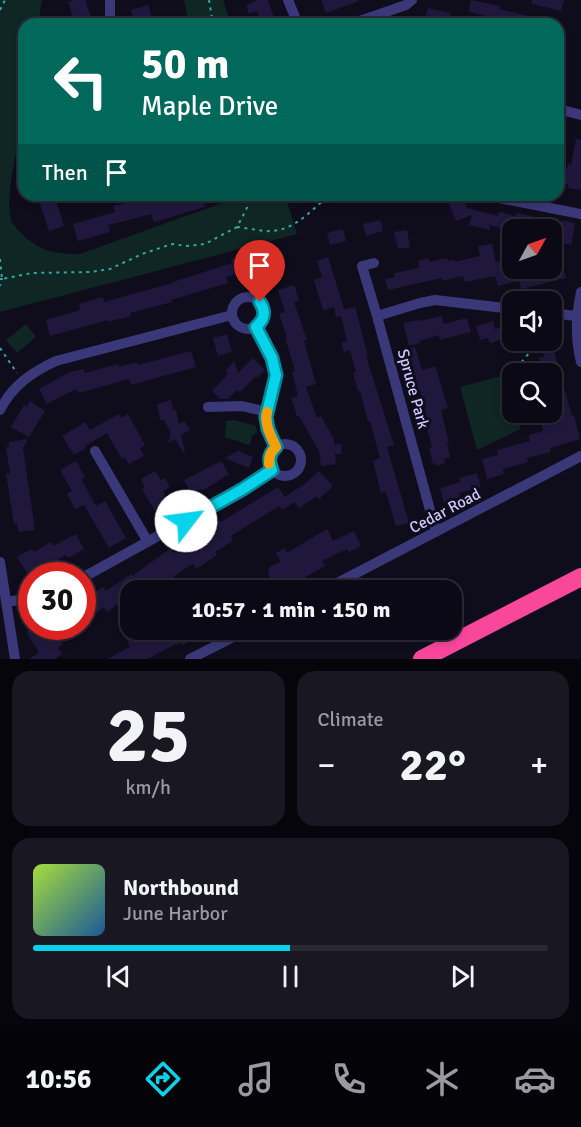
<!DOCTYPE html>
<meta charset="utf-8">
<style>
body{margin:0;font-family:Signika,sans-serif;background:#191722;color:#f1f3f6;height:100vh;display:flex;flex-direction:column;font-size:22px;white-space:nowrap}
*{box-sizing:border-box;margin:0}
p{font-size:20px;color:#9a9aa0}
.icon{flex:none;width:33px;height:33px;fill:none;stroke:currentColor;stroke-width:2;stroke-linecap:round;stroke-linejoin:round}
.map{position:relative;height:659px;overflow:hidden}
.drawer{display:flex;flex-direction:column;gap:12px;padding:12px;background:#06050c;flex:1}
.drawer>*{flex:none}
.guide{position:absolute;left:18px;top:18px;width:546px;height:183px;border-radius:18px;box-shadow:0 3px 9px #0003,0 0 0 2px #2b2a34;background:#00695c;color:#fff;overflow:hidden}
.needle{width:39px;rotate:50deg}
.controls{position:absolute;left:502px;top:219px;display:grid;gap:12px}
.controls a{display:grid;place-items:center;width:60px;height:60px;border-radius:12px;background:#0b0915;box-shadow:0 3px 9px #0003,0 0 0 2px #2b2a34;font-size:30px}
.speed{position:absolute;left:18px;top:562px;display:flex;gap:12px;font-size:30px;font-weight:700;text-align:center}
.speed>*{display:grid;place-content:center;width:78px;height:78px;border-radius:50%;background:#0b0915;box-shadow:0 3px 9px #0003,0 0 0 2px #2b2a34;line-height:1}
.speed .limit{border:9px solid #d22;background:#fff;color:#111}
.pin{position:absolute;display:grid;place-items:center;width:51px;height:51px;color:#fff;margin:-62px -26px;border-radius:50% 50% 50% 0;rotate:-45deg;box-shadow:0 0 6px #0007}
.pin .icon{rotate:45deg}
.me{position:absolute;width:66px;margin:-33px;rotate:60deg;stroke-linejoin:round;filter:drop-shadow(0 0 4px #0008)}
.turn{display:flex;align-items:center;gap:21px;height:126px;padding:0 24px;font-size:27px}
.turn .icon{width:78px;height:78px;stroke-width:2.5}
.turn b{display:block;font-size:42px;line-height:51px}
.then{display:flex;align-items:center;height:57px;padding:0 24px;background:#0003;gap:12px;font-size:22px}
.big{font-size:45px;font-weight:700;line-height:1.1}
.drawer .tile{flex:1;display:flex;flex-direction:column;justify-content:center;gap:9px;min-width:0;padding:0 21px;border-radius:18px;background:#191722}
.drawer .dial{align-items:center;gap:0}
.dial b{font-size:78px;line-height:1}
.song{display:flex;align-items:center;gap:18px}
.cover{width:72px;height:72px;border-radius:9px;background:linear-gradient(135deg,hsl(80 70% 55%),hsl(210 70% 35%))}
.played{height:6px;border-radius:3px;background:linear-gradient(90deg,#07d3ea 50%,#2b2a34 50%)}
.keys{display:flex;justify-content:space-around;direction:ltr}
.heat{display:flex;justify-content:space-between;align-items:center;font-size:33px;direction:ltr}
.drawer .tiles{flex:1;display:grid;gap:12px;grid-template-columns:1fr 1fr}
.tile:last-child{grid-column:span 2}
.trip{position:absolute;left:120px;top:580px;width:342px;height:60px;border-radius:18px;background:#0b0915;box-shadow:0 3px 9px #0003,0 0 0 2px #2b2a34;font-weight:700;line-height:60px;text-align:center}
.tabs{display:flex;height:96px;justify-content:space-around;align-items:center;background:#040408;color:#9a9aa0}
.tabs .icon{width:42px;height:42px}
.tabs .selected{color:#07d3ea}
.tabs b{font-size:27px;color:#f1f3f6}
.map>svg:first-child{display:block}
.green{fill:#0f2625}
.building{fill:#20183c}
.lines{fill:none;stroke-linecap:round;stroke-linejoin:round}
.path{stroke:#30a9a3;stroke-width:2;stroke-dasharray:3 4.5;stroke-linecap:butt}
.street{stroke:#3b387a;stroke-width:10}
.highway{stroke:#f9479c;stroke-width:18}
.route-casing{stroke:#058998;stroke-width:15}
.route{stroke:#07d3ea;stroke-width:10}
.slow{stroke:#f59e0b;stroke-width:10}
.labels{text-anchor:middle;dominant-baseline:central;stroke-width:6;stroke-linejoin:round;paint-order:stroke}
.street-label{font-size:16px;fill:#cfc8fd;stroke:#0f0c1c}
</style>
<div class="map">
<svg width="581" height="659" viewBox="0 0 581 659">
<rect width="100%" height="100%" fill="#0f0c1c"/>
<path class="green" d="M0 0H42L38 24H24C24 51 26 80 24 107 22 134 2 200 12 222 15 227 20 232 24 236 41 252 57 254 80 254L222 203 232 195H285L297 234 0 312Z
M184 0H223L231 24H189Z
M26 324 36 337 17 353 6 340Z
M505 375 513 402V412L516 413 521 429 477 450 460 387Z
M234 420 256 426 257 432 252 436 251 443 249 445C240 443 234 438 225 438L226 421Z"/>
<path class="building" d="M75 0H85L91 17 75 23 68 2Z
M258 0H268L276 24H261L257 11 249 14 246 5Z
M321 0H358L359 1 326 13Z
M471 0 500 6 499 9 546 20 545 24H507L508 21 469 12Z
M532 0H564L561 11 532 4Z
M148 5 154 24H136L131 10Z
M428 8 451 13 449 24H424Z
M576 139 581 140V190L568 188V184L558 182V169L566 171 568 164 571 165Z
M54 195 64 226 49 231 39 200Z
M156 195H158L160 201 183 195H202L205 207 154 222 151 214 136 218 108 225 110 232 78 241 73 224 115 212 113 206Z
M462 195 467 208 498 216 499 212 515 216 516 213 561 222 562 220 575 223 571 245 552 241V230H509L489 225 490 230 469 225 472 215 456 221 448 201Z
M380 220 383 231 366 236 363 224Z
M343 229 346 241 330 245 327 233Z
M407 230 410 247 398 249 394 232Z
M492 244 496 262 513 258V268H552V262H558L562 264 566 278 521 289 519 281 498 286 495 276 465 282 463 276 442 281V278L388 290 385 279 395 277 394 273 419 268 418 261 429 258V262L447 258 448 261 455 260V262L480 256 478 246Z
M270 251 281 257 278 261 284 264 275 281 259 273Z
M248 254 252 269 226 277 228 283 171 300 172 302 130 313 131 316 108 322V320L50 336 46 320 78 311 80 309 79 304 103 297 104 302 173 283V282L232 263 231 259Z
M328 257 344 309 355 307 368 356H366L394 445 387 447 409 523 396 526 386 492 381 493 373 461 380 458 370 421 368 422 360 391H358L353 373 356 372 350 350 344 352 341 343 347 341 341 316 336 317 334 307 323 310 314 280 322 277 317 261Z
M294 285 299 300 294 302 307 340 304 341 316 384 306 387 317 418 321 416 334 439V445L341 444 342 454H335L336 464 321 466 319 451 299 416H297L291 398 298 396 292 372 295 371 285 337H287L279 314 285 312 278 290Z
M442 316 444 324 467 318 471 332 440 340 439 335 419 341 420 343 409 346 403 323 419 320V321Z
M493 321 495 329 513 324V343L501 346 500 340 490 343 488 338 480 340 476 326Z
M227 334 232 352 218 356 213 338Z
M540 340H551L572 416 574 415 580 439 550 448 551 452 527 458 528 462 503 469 504 474 487 479 482 459 498 455 497 450 530 441 529 435 543 431 538 412H552V374H544L539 358 544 357Z
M415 347 422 370 435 366 448 408 441 410 449 443H447L450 457 444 459 445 463 436 466 435 463 433 464 429 448 432 447 426 425H429L420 390H417L410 365H407L403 350Z
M191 351 196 367 131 385 129 379 79 393 76 389 47 404 39 389 70 372 84 369 85 373 118 364 119 367 137 362 138 365Z
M253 358 265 370 257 378 256 376 240 392 237 390 228 399H220L212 391 228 374 225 371 234 361 238 373Z
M171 400 173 410H176L179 424 184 421 190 430 181 435 185 452H183L175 439 168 443 171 433 164 420H160L157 404Z
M30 401 45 411 29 437 11 427 24 405 27 406Z
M119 414 121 418 128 414 145 445 140 448 144 456 129 464 125 457 122 459 107 433 85 446 86 448 74 455 62 436 85 422 90 430Z
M28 439 23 448 35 530 18 532 17 523 14 524 6 474 10 473 6 447H9V442Z
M238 451 253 457 249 468 225 458Z
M76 461 85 477 81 479 96 506 105 501 126 538 109 548 84 505 75 509 67 494 72 491 60 470Z
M221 461 229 474 202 491 201 489 192 494 184 480Z
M155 471 161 480 165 478 170 487 163 491 177 516 160 526 154 514 156 513 142 489 145 487 141 479Z
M319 471 333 486 319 499 317 496 299 508 295 502 282 510 279 506 231 536 233 541 215 552 217 555 196 569 193 564 189 566 154 591H149L145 585 136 591H130V595L107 612 104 607 94 614 92 612 82 618V601L103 587 106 591 131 574 132 576 171 548 174 553 209 530 207 528 220 520 221 522 278 487 285 497 306 483Z
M477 473 481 487 459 493 460 497 444 502 440 488 461 482 459 478Z
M327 529 333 541 354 531 361 546 349 552 347 549 322 561 325 566 294 584 296 586 287 591H244L270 577 268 574 269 567 281 562 276 553 285 548 287 553Z
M76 534 84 549 68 558 66 555 29 576 17 557 32 549 34 552 51 542 53 546Z
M34 627H52L63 644 58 648 62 654 55 659H29L39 652 26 632Z
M122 630H137L142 638 157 630H193L197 637 183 645 181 643 177 645 176 644 147 659H107L130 647Z"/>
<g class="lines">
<path class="path" d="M209 0 213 24
M0 10 5 0
M237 227C246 228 256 230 265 231 292 233 310 212 329 195
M0 259 2 279 32 273 90 272 110 269 142 254 172 244 187 246 205 244 237 227 246 210 252 195
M0 279H2L0 286
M0 348 17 373
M513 374V372L530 352 527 340
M508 386 513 381"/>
<path class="street" d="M110 0V24
M288 0 298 24
M351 24 406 5 412 0
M558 109 581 115
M484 195 581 214
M374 263 362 266 377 316 436 532
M581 292C576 317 575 337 581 362
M232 313a16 16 0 1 1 32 0a16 16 0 1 1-32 0Z
M552 313 576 316
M377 316 420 303 435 300 513 309
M256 327 272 358 276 375 266 417 268 429 276 447
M208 407 242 406 267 412
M0 410C12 386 32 372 56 361L232 315
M269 460a16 16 0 1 1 32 0a16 16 0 1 1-32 0Z
M95 451 148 542
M0 562 15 659
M82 578 243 489 271 470
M322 591 581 456
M6 602 32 598
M190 659 247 630"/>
<path class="highway" d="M422 659 581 577"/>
</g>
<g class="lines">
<defs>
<path id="route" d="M186 521 243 489 272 470C268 460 269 454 276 447L268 429 266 417 276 375 272 358 256 327C265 319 266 312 260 302"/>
</defs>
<use href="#route" class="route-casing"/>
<use href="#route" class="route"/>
<path class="slow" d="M267 412C264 424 271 436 276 447 270 452 269 456 269 464"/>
</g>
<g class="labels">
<g class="street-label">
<text transform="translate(413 389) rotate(75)">Spruce Park</text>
<text transform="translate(445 511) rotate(-28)">Cedar Road</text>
</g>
</g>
</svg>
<div class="controls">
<a><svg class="needle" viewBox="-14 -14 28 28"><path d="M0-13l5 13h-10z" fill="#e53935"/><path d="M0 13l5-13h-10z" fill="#9a9aa0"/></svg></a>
<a><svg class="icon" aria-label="sound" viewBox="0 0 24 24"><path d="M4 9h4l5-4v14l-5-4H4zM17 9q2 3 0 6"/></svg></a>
<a><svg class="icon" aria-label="search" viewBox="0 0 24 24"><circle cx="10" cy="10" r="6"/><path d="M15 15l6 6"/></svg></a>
</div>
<div class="speed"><div class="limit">30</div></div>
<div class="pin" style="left:260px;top:302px;background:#d93025"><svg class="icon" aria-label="arrive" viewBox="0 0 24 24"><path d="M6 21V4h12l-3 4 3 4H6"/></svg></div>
<svg class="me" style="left:186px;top:521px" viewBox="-20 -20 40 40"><circle r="19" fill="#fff"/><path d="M0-13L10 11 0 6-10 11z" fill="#07d3ea"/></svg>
<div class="trip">10:57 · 1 min · 150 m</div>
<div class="guide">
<div class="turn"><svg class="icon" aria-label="left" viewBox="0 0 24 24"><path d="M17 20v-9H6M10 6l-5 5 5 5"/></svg><div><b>50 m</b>Maple Drive</div></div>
<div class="then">Then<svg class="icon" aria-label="arrive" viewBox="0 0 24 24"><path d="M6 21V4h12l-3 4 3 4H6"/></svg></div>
</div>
</div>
<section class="drawer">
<div class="tiles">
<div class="tile dial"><b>25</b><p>km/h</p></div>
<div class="tile"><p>Climate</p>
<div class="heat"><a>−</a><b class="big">22°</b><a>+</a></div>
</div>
<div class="tile">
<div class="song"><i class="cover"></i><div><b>Northbound</b><p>June Harbor</p></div></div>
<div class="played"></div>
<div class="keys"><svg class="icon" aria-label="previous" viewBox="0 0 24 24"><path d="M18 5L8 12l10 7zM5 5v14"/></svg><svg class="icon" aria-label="pause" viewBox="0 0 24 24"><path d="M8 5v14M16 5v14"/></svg><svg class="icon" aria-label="next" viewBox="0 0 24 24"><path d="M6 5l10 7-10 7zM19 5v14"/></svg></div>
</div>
</div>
</section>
<nav class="tabs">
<b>10:56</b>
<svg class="icon selected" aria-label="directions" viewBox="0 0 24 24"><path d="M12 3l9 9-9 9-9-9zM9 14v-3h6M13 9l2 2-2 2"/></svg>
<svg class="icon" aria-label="music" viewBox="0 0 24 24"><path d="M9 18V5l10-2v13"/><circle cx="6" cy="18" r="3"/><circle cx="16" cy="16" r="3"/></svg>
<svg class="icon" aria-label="phone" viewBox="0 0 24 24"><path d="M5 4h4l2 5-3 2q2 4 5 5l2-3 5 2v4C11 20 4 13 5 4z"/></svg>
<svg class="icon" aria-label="climate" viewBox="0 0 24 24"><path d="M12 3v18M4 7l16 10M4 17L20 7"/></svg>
<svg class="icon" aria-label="car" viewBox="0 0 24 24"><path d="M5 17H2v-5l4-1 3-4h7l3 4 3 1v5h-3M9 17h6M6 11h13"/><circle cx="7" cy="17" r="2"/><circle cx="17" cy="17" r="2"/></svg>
</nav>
